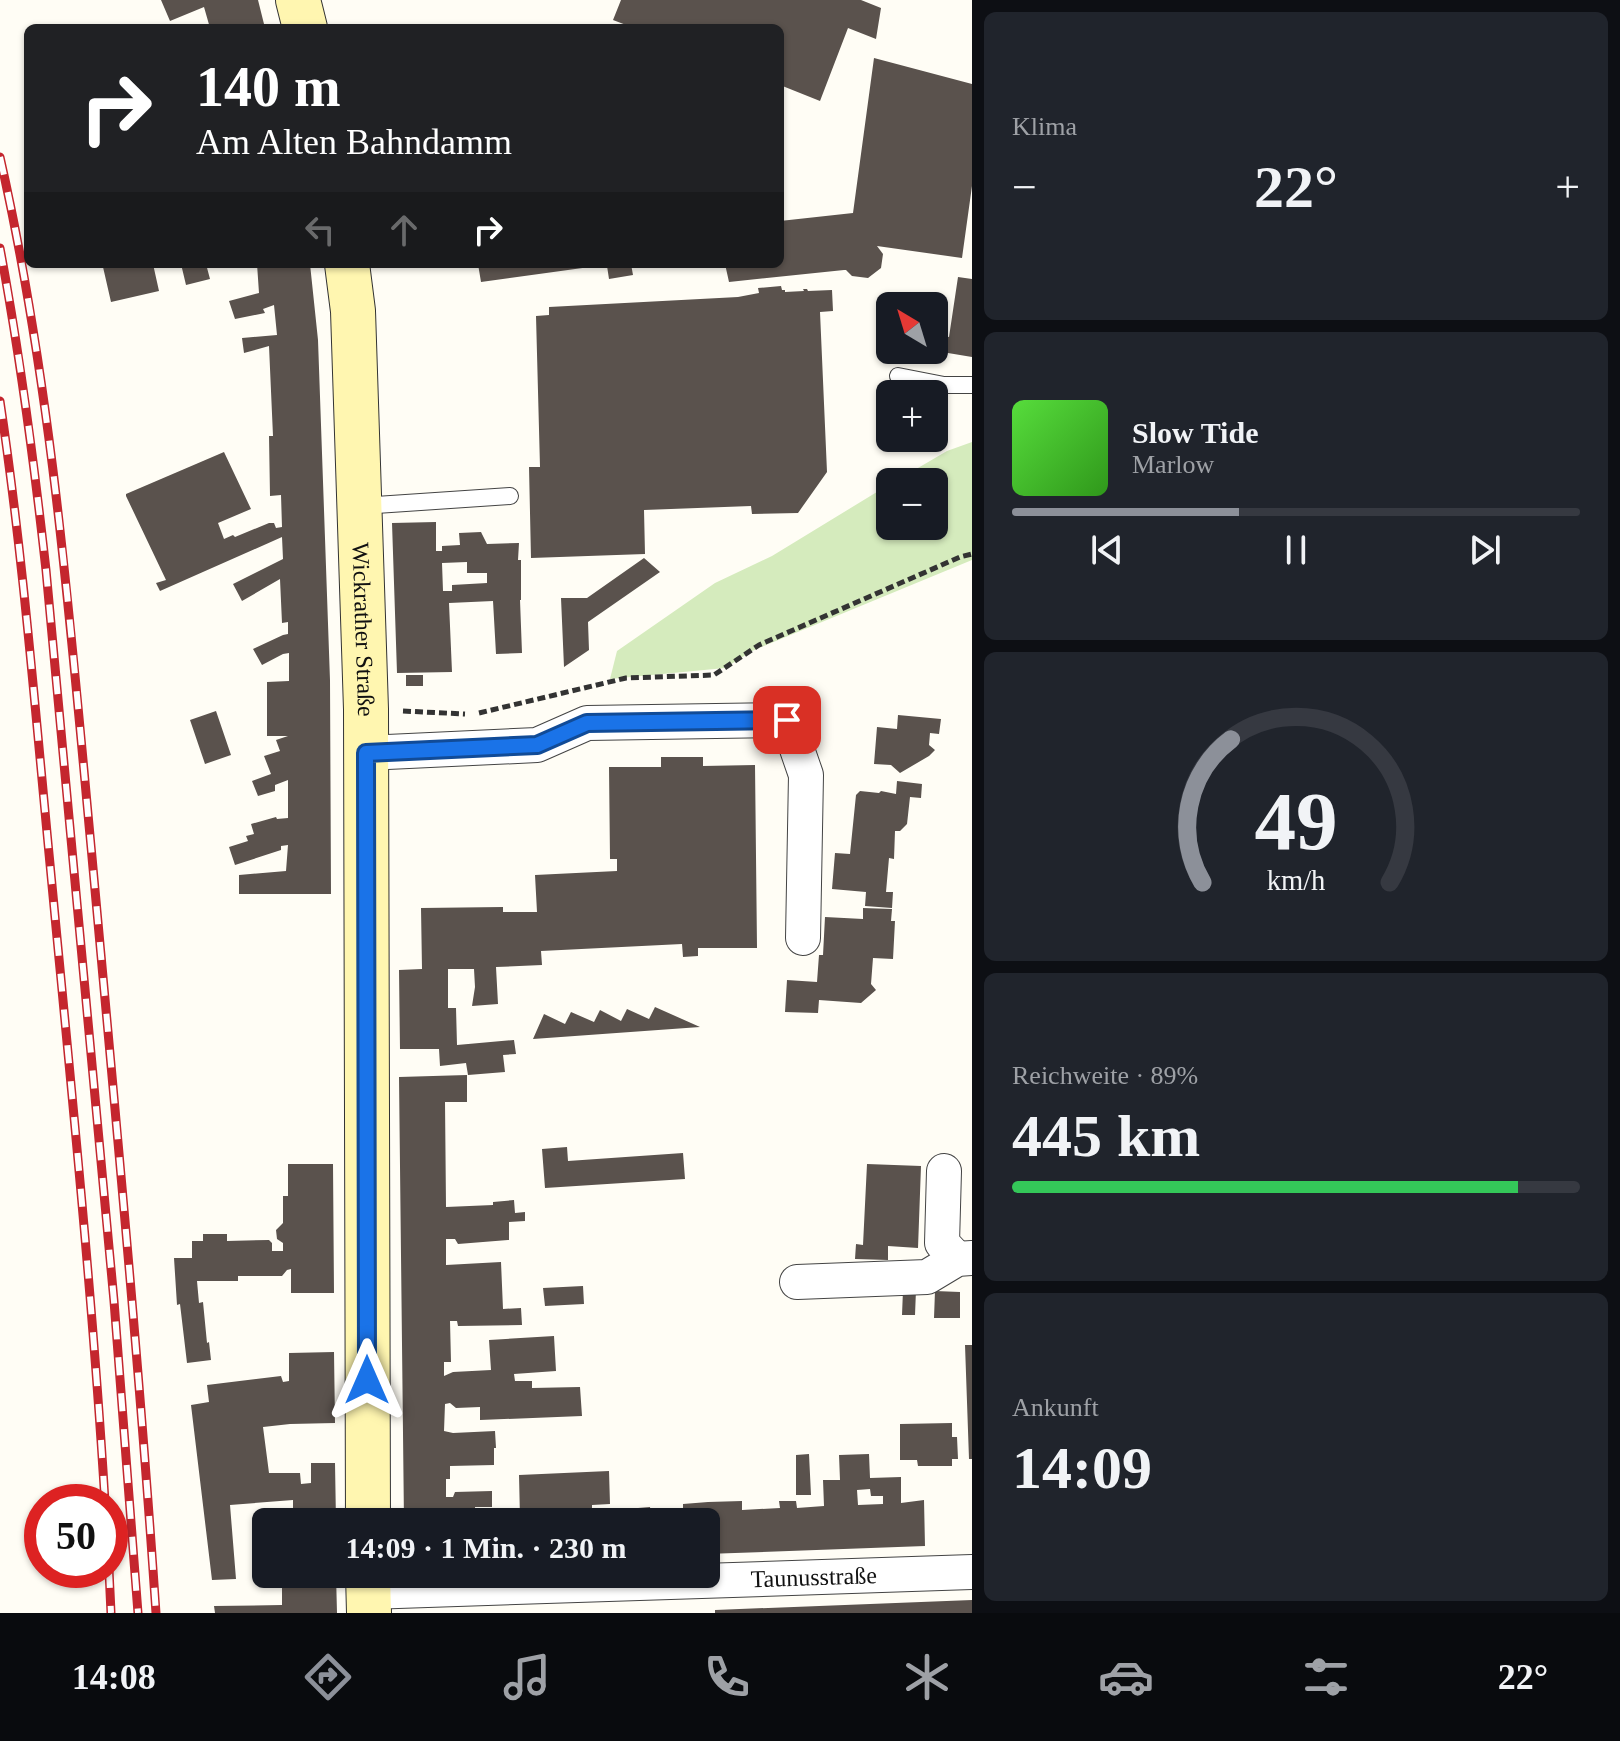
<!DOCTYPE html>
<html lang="de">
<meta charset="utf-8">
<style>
body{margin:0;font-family:"Times New Roman",serif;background:#20242c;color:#f1f3f6;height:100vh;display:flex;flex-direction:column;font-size:30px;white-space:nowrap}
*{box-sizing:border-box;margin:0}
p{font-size:26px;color:#9ea1a6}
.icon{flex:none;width:44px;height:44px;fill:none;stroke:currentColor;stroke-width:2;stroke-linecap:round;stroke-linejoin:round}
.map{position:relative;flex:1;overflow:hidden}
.sheet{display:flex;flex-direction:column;gap:12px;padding:12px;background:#0d0f14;width:648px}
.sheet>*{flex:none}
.hud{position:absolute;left:24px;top:24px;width:760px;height:244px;border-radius:12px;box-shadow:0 2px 6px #0004;background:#202124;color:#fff;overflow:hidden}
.needle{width:52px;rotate:322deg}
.fabs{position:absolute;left:876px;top:292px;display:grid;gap:16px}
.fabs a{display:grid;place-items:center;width:72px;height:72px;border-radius:12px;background:#171b24;box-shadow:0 2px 6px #0004;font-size:40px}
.speed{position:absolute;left:24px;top:1484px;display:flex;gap:16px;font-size:40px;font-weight:700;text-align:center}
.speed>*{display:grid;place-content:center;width:104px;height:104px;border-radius:50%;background:#171b24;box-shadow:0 2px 6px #0004;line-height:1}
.speed .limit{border:12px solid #d22;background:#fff;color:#111}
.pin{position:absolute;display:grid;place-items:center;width:68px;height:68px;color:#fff;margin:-34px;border-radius:16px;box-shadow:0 4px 12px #0006}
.me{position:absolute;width:88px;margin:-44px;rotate:0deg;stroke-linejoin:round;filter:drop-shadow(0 0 6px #0008)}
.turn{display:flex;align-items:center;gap:28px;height:168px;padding:0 40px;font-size:36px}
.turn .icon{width:104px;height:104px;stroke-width:2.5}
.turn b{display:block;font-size:56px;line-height:68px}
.lanes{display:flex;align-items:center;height:76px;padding:0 40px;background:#0003;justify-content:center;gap:40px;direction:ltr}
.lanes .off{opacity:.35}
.big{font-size:60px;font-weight:600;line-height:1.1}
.sheet .widget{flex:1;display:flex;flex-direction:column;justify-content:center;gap:12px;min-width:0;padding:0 28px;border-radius:12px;background:#20242c}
.sheet .dial{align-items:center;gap:0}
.dial svg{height:208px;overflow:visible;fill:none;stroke:#363941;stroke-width:7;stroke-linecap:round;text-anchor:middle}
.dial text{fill:#f1f3f6;stroke:none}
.song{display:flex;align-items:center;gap:24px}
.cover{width:96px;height:96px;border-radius:12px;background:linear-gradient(135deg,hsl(110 70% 55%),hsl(110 70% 35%))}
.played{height:8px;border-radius:4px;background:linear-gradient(90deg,#8c9099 40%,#363941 40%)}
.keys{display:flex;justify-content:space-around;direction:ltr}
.heat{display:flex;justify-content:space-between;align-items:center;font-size:44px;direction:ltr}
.charge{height:12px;border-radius:6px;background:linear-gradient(90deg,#34c759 89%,#363941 0)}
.trip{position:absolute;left:252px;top:1508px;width:468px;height:80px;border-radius:12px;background:#171b24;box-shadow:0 2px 6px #0004;font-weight:600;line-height:80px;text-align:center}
.menu{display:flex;height:128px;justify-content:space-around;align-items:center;background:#090b0e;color:#9ea1a6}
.menu .icon{width:56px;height:56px}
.menu .selected{color:#8c9099}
.menu b{font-size:36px;color:#f1f3f6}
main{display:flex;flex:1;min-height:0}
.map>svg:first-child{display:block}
.green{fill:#d5ebbd}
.building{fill:#5a524d;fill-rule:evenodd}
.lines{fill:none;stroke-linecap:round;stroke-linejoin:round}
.lane-casing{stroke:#444;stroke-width:18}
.street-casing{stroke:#444;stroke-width:36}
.secondary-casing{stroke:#333;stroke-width:46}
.path{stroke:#333;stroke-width:5;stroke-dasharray:8 4;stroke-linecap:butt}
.lane{stroke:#fff;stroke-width:16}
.street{stroke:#fff;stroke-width:34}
.secondary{stroke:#fff6b0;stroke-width:44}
.rail-casing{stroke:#c4262e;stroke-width:9}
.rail{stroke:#fff;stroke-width:6;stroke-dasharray:18;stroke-linecap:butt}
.route-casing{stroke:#114b97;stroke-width:20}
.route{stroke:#1a73e8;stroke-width:14}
.labels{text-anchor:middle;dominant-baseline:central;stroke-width:8;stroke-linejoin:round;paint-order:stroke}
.street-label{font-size:24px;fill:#111;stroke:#fff}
</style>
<main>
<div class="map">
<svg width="972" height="1613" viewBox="0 0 972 1613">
<rect width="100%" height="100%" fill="#fffdf5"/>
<path class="green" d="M972 442V560L752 651 725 668 610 679 617 651 715 583 772 556 890 484V526H934V482H894L947 451Z"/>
<path class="building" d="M161 0H258L265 28H210L204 7 170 21Z
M621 0H861L881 8 876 39 848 28 820 101 780 85V28H634L613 20Z
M874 58 972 84V186L962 258 877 246 883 254 881 268 868 278 852 276 846 270H844L729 282 725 264H780V221L853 213Z
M114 264H153L159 291 111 302 103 267Z
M181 264H206L210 279 186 285Z
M257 264H310L318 340 330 680 331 894H239V875L286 871 288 845 281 846V850L235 865 229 847 248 841 246 836 254 834 251 824 276 817 277 819 288 818V780L275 785V791L258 796 252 781 271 774 264 756 280 751 276 740 288 736H267V682L289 681V653L283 654 262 665 253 649 283 635 288 634V622L282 623 280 579 242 601 233 584 283 559 282 537 160 591 156 583 166 580 126 496V494L224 452 251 509 218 523 224 539 233 535 235 537 269 523H274L276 528 282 527 281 495 270 496 269 436H273L269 346 244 353 242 338 277 335 274 305 263 309 265 313 235 319 229 301 259 293Z
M478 264H597V266L481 282Z
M621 264H631L633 275 609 279 607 266Z
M958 277 972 279V357L942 352 944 336 949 337Z
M781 286 782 290H785V292L804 291 803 289H807L808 291 832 290 833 311 820 312 827 472 798 513 752 514 751 506 644 510 645 554 531 558 529 467H540L536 316 549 315V307L738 297 759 293 758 288Z
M436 522V551H442V546L460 545 459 533 481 532 487 544 519 543 518 560H521V600H520L522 653 496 654 493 601 449 603 452 672 397 673 392 523ZM467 562V573H487V583L452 585V591H443L442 563Z
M644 558 660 572 588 622 589 650 564 667 561 598H587Z
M406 675H423V686H406Z
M216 711 231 755 205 764 190 720Z
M898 715 941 719 939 734 930 733 929 745 935 750 929 756 900 773 891 765 874 764 877 727 897 729Z
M661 757H703V766L755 765 757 948H698V956L683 957 682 944 541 951 542 965 496 967 498 1004 472 1006 475 987 474 969H448V1008H456L457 1045 514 1040 516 1054 503 1055 505 1072 468 1075 466 1063 440 1066 439 1049H400L399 970 422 969 421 908 503 907V912H537L535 875 617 871V859H610L609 767H661Z
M897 781 922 784 921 798 910 797 907 824 900 831H895L894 859 889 858 886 892H893L892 908 865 906 866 892 832 889 835 853 850 854 856 795 860 791 879 793 881 791 896 794Z
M863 908 892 909 891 921H895L893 959 873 958 871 984 876 990 861 1003 819 1000 818 1013 785 1012 787 980 817 982 819 955H823L825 917 863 919Z
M655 1007 700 1027 533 1039 544 1014 565 1024 571 1012 594 1022 600 1010 621 1021 627 1009 649 1019Z
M467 1075V1102H445L446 1207 493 1205V1202L514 1200 515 1213 525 1212V1221L509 1222V1240H508L458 1244 455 1239H446V1265L501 1262 503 1309 521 1308 522 1325 458 1326 457 1321H450L451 1362H444V1376L453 1372 491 1370 489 1340 554 1336 556 1371 514 1374 515 1381H532V1388L580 1387 582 1416 480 1420V1407L456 1408 450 1403 445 1404 444 1431 453 1433 495 1431 496 1448H494V1465L450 1466V1479H446V1497H453L455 1492 492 1491V1507H475L476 1522H455L454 1519 447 1518V1522H404L399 1077Z
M567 1147 568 1161 683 1153 685 1179 545 1188 542 1149Z
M288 1164H333L334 1293H291V1269L287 1270 282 1276H238V1281H197L199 1303 203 1302 207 1343 209 1342 211 1360 187 1363 180 1304 177 1305 174 1258H192V1241H203V1234H227V1241L269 1240 272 1243V1251H283V1243L277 1239 276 1230 283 1223V1196H288Z
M867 1164 921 1166 918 1248 888 1246V1260L855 1259 856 1244 863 1245Z
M583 1286 584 1304 545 1306 543 1288Z
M903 1290H916L915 1315H902Z
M935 1291 960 1292V1318H934Z
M965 1345H972V1459H969Z
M334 1352 335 1423 290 1424 263 1427 269 1473H300L301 1484 311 1483V1463H335L336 1522H293V1500L230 1505 236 1579 212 1580 191 1405 209 1402 207 1385 281 1376 283 1382 289 1381V1353Z
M952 1423V1437H957L958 1459H952V1466H918L917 1460H900V1424Z
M809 1454 811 1495H796V1455Z
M869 1454 870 1478 901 1477V1503L924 1500 925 1546 706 1554V1522H550L549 1517 520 1518 519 1475 609 1471 610 1504 592 1505V1517L629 1516V1509L638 1508 650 1507 651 1514 683 1512V1504L708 1502 742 1501V1510L780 1508 779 1501H796L797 1508 824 1506 823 1480H840L839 1455ZM870 1489 871 1496H883V1504L858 1505 857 1490Z
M293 1574H336L337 1613H215L214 1606 282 1605V1577H293Z
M972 1600V1613H715V1610Z"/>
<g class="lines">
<defs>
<path id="lane" d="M898 376 944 385H972
M361 506 510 496"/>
<g id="street">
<path d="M366 753 537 745 587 723 787 720 806 775 803 938"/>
<path d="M944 1171 942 1243 957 1259"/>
<path d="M797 1282 927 1277 957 1259 972 1258"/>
<path id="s1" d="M368 1592 972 1572"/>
</g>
<g id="secondary">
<path d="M298 0 305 28"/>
<path id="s2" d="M347 264 353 311 366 709 368 1522"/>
<path d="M368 1574 369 1613"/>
</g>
</defs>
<use href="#lane" class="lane-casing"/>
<use href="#street" class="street-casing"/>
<use href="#secondary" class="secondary-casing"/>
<path class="path" d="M403 711 465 714
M479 713 626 678 714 675 759 645 960 557 972 554"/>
<use href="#lane" class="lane"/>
<use href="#street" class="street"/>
<use href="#secondary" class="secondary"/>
<defs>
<path id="rail" d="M0 157C52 387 70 623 92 857 115 1109 139 1361 156 1613
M0 248C20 355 34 462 46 570L114 1301 138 1613
M0 401C23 555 35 709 50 864 70 1076 92 1289 105 1502
M109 1570 111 1613"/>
</defs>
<use href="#rail" class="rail-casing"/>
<use href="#rail" class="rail"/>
</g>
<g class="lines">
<defs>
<path id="route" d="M367 1380 366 753 537 745 587 723 787 720"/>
</defs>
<use href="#route" class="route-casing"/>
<use href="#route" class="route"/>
</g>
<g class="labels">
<g class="street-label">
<text stroke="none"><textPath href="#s2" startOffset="366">Wickrather Straße</textPath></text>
<text stroke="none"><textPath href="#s1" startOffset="446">Taunusstraße</textPath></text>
</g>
</g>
</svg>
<div class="fabs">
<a><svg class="needle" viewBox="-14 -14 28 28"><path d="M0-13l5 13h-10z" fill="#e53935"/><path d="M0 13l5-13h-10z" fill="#9ea1a6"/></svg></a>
<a>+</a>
<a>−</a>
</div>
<div class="speed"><div class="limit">50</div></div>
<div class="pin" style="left:787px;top:720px;background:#d93025"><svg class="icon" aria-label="arrive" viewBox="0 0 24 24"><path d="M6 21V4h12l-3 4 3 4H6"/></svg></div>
<svg class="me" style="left:367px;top:1380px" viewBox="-20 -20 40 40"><path d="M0-17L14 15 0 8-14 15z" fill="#1a73e8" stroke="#fff" stroke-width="4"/></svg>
<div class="trip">14:09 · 1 Min. · 230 m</div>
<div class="hud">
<div class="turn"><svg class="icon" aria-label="right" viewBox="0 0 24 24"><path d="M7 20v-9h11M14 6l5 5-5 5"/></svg><div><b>140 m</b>Am Alten Bahndamm</div></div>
<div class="lanes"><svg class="icon off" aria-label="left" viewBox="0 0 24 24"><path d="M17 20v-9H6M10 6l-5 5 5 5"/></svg><svg class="icon off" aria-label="ahead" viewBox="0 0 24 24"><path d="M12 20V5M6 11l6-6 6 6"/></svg><svg class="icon" aria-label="right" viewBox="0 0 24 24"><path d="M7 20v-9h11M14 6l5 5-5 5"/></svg></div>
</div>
</div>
<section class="sheet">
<div class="widget"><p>Klima</p>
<div class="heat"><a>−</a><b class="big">22°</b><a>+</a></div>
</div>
<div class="widget">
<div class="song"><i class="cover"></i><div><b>Slow Tide</b><p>Marlow</p></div></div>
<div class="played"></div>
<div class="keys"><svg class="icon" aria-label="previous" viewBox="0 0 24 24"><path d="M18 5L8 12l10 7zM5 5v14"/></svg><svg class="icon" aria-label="pause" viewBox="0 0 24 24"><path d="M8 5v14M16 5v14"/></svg><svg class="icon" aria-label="next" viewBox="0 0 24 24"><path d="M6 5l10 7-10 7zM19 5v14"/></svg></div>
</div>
<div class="widget dial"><svg viewBox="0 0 100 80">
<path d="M14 69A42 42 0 1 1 86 69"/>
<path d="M14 69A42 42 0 0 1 25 14" stroke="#8c9099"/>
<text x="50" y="56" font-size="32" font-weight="700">49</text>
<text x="50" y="72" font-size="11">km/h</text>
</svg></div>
<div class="widget"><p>Reichweite · 89%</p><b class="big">445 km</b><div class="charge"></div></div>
<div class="widget"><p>Ankunft</p><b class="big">14:09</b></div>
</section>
</main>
<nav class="menu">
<b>14:08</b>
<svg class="icon selected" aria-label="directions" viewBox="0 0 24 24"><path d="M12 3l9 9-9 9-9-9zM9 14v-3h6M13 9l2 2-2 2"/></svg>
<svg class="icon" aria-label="music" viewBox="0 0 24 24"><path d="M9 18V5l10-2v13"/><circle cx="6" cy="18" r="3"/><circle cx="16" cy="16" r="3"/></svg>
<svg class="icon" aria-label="phone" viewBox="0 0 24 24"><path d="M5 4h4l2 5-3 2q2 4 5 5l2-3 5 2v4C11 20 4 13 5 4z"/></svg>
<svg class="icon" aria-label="climate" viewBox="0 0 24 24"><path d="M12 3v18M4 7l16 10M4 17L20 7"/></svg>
<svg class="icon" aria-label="car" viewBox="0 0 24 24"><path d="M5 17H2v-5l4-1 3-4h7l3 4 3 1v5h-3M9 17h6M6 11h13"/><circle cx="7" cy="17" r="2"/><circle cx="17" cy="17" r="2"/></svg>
<svg class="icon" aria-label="filters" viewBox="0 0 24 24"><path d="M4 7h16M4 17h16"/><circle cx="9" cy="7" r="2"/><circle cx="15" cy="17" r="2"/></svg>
<b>22°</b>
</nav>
